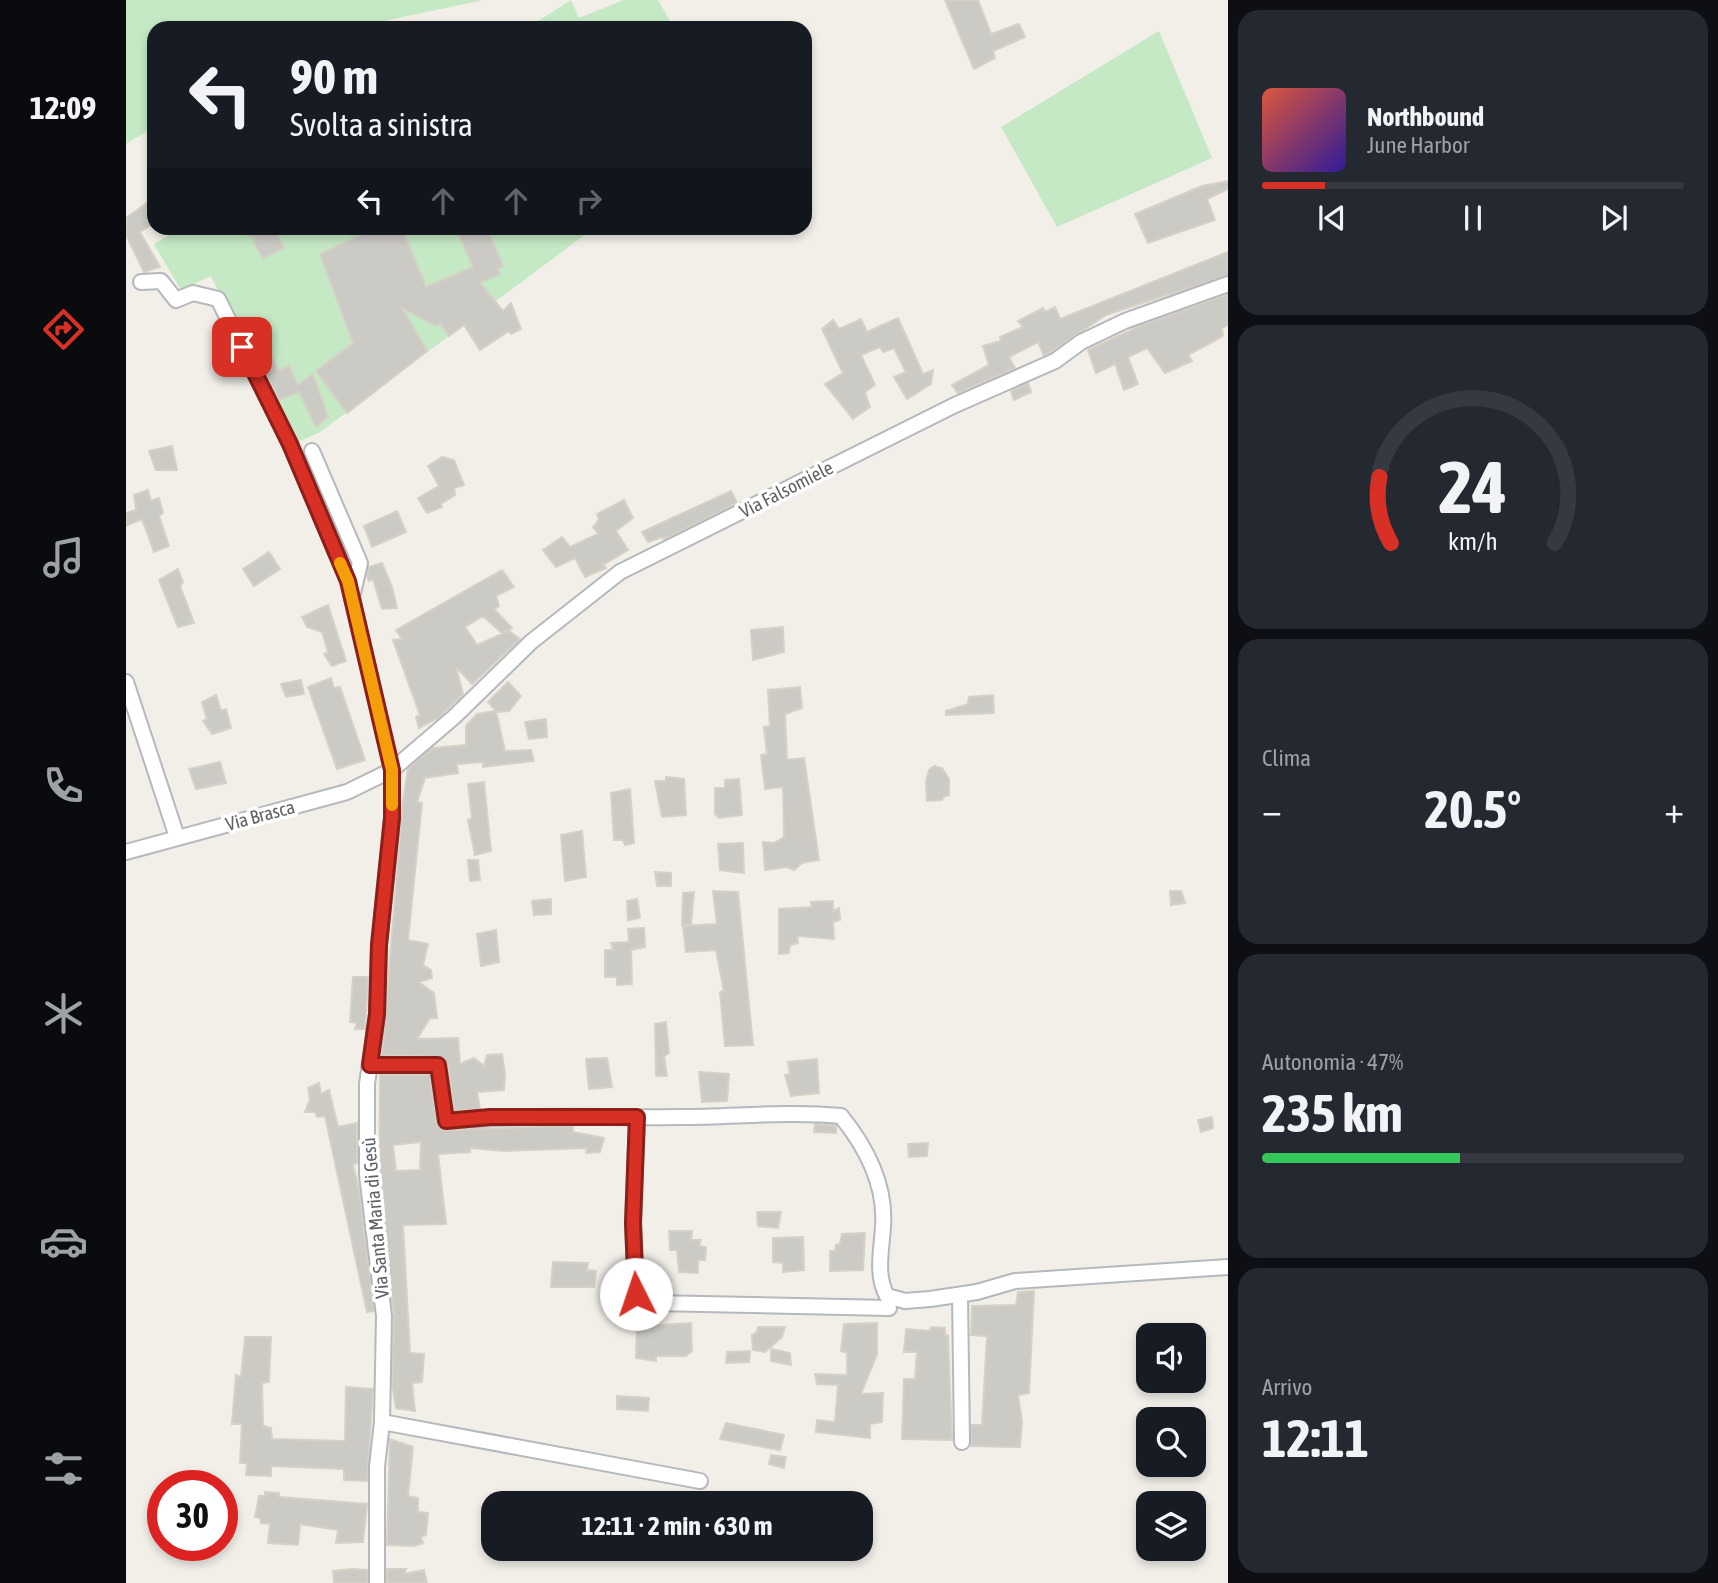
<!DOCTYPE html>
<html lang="it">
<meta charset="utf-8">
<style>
body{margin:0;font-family:"Asap Condensed",sans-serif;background:#242831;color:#f1f3f6;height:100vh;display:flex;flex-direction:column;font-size:26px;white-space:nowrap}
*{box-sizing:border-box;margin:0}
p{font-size:23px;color:#9ea1a6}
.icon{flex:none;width:38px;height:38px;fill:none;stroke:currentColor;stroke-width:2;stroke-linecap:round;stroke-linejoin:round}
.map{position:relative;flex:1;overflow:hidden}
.drawer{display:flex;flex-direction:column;gap:10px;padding:10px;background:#0d0f14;width:490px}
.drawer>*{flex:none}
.banner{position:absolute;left:21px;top:21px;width:665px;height:214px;border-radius:21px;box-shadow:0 4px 10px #0003;background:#171b24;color:#f1f3f6;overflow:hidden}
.controls{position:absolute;left:1010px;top:1323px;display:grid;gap:14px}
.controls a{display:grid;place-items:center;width:70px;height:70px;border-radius:14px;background:#171b24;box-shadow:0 4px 10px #0003;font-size:35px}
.speed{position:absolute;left:21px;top:1470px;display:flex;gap:14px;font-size:35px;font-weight:700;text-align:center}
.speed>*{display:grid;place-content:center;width:91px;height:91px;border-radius:50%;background:#171b24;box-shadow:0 4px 10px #0003;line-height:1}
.speed .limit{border:10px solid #d22;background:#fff;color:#111}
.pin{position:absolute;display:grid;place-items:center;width:60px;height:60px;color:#fff;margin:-30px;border-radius:14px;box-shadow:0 4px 10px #0006}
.me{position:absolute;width:77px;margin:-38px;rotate:356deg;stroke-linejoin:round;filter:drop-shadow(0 0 5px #0008)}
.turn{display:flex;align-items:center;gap:24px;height:147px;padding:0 28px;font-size:32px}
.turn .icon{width:91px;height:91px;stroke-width:2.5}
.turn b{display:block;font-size:49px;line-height:60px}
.lanes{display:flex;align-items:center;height:66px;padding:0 28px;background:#0003;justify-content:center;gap:35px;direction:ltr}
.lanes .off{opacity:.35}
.big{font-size:52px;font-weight:700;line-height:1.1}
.drawer .tile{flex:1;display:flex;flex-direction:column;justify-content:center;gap:10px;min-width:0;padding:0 24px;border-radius:21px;background:#242831}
.drawer .dial{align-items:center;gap:0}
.dial svg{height:182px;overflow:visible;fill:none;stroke:#363941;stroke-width:7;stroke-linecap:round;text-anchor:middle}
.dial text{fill:#f1f3f6;stroke:none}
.song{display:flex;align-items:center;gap:21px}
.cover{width:84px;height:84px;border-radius:10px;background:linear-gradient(135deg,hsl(10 70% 55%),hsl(250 70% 35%))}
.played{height:7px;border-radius:4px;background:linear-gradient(90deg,#d93025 15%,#363941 15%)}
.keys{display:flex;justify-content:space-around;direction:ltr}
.heat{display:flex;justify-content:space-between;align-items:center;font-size:38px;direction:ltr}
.charge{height:10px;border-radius:5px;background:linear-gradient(90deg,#34c759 47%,#363941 0)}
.trip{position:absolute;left:355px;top:1491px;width:392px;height:70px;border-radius:21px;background:#171b24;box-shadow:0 4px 10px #0003;font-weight:700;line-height:70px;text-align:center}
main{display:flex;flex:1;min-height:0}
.dock{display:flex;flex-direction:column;width:126px;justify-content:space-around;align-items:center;background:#090b0e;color:#9ea1a6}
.dock .icon{width:49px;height:49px}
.dock .current{color:#d93025}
.dock b{font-size:32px;color:#f1f3f6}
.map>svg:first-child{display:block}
.green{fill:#c5e8c5}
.building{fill:#cccac5;stroke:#d6d1c6;stroke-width:2;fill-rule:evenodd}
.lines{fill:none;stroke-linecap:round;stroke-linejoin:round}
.minor-casing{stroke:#b5b8bc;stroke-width:18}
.minor{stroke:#fff;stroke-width:14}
.route-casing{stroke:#8d1f18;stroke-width:18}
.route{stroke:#d93025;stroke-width:12}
.slow{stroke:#f59e0b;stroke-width:12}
.labels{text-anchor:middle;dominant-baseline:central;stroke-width:7;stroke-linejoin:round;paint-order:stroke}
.street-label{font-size:19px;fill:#5f6368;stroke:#fff}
</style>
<main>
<nav class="dock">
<b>12:09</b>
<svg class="icon current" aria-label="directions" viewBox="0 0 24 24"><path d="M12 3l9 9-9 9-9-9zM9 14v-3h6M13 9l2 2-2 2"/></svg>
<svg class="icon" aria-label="music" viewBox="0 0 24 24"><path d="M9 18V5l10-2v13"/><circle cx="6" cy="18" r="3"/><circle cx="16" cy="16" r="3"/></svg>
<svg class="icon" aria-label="phone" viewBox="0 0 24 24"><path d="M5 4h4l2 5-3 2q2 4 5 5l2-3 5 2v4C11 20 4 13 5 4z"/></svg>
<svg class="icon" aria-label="climate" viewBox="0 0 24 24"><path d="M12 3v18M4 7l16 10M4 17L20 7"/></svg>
<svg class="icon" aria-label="car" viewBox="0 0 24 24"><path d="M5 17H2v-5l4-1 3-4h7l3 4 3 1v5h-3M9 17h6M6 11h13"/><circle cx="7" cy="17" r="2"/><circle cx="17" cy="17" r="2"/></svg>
<svg class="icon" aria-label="filters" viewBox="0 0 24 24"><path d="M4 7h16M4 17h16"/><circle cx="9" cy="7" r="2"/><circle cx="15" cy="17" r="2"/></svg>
</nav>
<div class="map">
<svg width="1102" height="1583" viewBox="0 0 1102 1583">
<rect width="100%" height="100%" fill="#f1efe8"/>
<path class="green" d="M0 0H357L225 28H28V127L0 144Z
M445 0 453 18 498 0H532L548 28H409V23Z
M1033 31 1086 158 931 227 875 127Z
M55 228H123L122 234 129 238 128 243 138 258 158 248 150 232 159 228H468L194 432 170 443 85 276 55 290 28 244Z"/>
<path class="building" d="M819 0H852L865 34 893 24 899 37 867 51 869 58 848 69Z
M1102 181V189L1081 199 1089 220 1022 243 1009 214 1076 186Z
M28 198V223L14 232 34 267 18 272 0 235V218Z
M109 228H148L158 248 137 258 128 243 129 238Z
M236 228H276L300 287 347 267 330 228H361L377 266 372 269 374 274 354 283 377 311 385 303 395 329 385 334 383 331 354 350 338 325 323 336 314 323 310 326 276 308 301 351 221 413 190 371 227 343 194 254 239 233Z
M1102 252V275L980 315 918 356 912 342 883 357 889 368 832 393 826 385 863 365 857 346 875 341 874 337 897 327 892 321 917 308 919 312 929 307 934 319Z
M1102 294V325L1096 328 1097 336 1062 355 1066 361 1039 373 1021 348 1002 357 1012 384 998 390 989 364 970 373 962 350 1016 325Z
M772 318 797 374 807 370 805 384 781 399 768 377 780 372 768 348 757 352 754 347 735 355 749 385 739 392 744 407 727 419 699 384 717 373 696 329 707 320 713 329 735 319 741 332Z
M143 349 152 371 163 366 172 385 187 374 202 417 190 427 173 392 153 400 130 354Z
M902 383 905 392 888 400 885 391Z
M46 446 51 470H30L23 451Z
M316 457 328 460 338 485 328 488 329 495 315 504 316 507 301 513 292 498 313 486 302 466Z
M22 490 25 501 33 498 37 513 33 516 43 546 28 552 16 519 0 526V513L10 510 8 495Z
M605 491 611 503 538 539 536 537 522 542 516 532Z
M498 500 507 518 490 531 502 550 477 565 480 568 459 577 449 558 430 567 417 550 436 537 444 547 472 534 467 527 473 520 471 514Z
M271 511 280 532 246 547 238 526Z
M143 552 154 569 128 586 117 569Z
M256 563 266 587 271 608 256 609 247 579 243 581 241 575 243 567Z
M52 569 57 582 54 586 68 623 52 627 33 580Z
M376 570 388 587 370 596 373 606 368 609 386 628 376 633 357 616 339 627 351 645 383 631 394 639 346 684 330 667 337 694 312 718 293 728 290 717 294 715 267 640 276 639 270 630Z
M202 605 220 661 206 666 198 654 202 652 196 632 181 627 176 617Z
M657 627 658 652 627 660 625 630Z
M205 678 208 688 214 687 239 760 211 769 182 687Z
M175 680 178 694 160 697 155 684Z
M382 682 395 696 383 711 371 712 362 702Z
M674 687 676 708 659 714 661 760 678 758 693 860 676 863 668 870 661 867 639 870 637 842 648 843 658 837 657 787 639 789 635 755 641 754 638 727 644 726 642 690Z
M90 695 95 711 100 709 105 728 86 734 77 721 81 719 76 702Z
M867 695 868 713 820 715V711L842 704 843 697Z
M370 711 379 751 405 750 408 761 357 767V762L331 764 332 773 299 778 291 802 296 803 282 940 302 944 297 965 305 970 306 978 293 982 308 993 311 1018H304L291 1039 332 1038 334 1064 348 1058 358 1066 361 1055 376 1054 379 1074 378 1090 351 1092 354 1109 328 1111 322 1064 317 1057 256 1055 277 801 282 769 307 748 340 745V726L351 714Z
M420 719 421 737 403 739 399 722Z
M94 762 100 783 70 789 63 769Z
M808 766 816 768 823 779V795L817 797 816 800 801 801 800 781 803 770Z
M540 777 558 779 560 815 536 817 529 781H540Z
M613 779 616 815 593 818 589 814V788H599V780Z
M358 782 365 851 349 855 342 820 346 819 342 784Z
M504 789 508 843 499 845 497 840H488L485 793Z
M456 831 460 877 439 881 435 835Z
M617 843 618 873 594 870 592 844Z
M342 860H352L354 880 344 881Z
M529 872 545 873V886H531Z
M587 891 612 892 627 1045 599 1046 594 992 598 991 590 950 560 952 557 926 591 924Z
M1044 891H1055L1059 903 1045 905Z
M568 892 565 925H556L557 893Z
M425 899V914L408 915 406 901Z
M511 899 514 918 502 920 501 901Z
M707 901V911L713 908 714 920 707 922 708 939 671 936 672 943 664 945 663 953 653 954V909L686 907 685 902Z
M518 928 519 947 505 950 506 984 491 985V977H479V950H487L485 943 503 942 502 929Z
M370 930 373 962 355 966 351 934Z
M227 977H242L239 1029H229L231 1023 224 1022Z
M540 1022 543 1053 538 1056 541 1076H530L529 1024Z
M481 1058 486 1087 463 1089 460 1059Z
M691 1059 693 1093 665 1096 659 1075 664 1074 662 1062Z
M573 1072 603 1074 601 1101 576 1102Z
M254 1075H304L310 1122 317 1130 447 1126V1132L478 1138 474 1152 460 1153 461 1148 378 1151 344 1148V1152L312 1154 320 1224 277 1225 284 1353 298 1354 296 1382 286 1383 289 1411 270 1408 266 1384 268 1315 253 1193ZM295 1142 294 1170 270 1171 267 1145Z
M193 1083 195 1094 203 1090 212 1127 231 1123V1163L227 1165 233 1190 248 1311 241 1312 199 1116 191 1117 189 1112H179L184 1099 182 1088Z
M1086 1117 1087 1128 1075 1132 1072 1120Z
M689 1124 710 1125V1133L688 1132Z
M802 1143 801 1156 783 1157 782 1144Z
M631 1212H655L652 1228 632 1226Z
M543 1231H566L565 1240H575L573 1246 580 1247 579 1260H572V1273L553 1272 551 1250H544Z
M739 1233 737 1270 704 1271V1251H709L710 1245 714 1244 716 1234Z
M677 1237 678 1270 657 1272V1263L647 1262V1238Z
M427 1262 462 1263 461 1270 470 1271 468 1287H425Z
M908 1291 903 1393 892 1395 896 1421 894 1447 845 1446V1425H856L861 1336 845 1335 846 1306 890 1305 892 1292Z
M511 1318H531V1325L565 1323 566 1351 560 1356H530V1361L510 1358Z
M751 1323V1354L735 1394 757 1393 756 1422 744 1424V1438L690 1432 691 1420 709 1422 712 1385 691 1384 689 1374 721 1375V1353L715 1351 718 1324Z
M632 1327H659L656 1337 639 1352 627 1350 626 1335 631 1332Z
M805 1327 819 1328V1335H822L826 1440 776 1439 778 1379H789L791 1352H778L780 1329 804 1331Z
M119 1337H145L143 1382 136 1383 137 1426 145 1428 146 1439 219 1441 220 1387 247 1389 241 1481 218 1480V1469L145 1466V1476L120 1475 121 1463H114L116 1424H106L110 1375 115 1377Z
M645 1349 664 1353 665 1365 645 1361Z
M624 1351 623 1362 600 1363 601 1352Z
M491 1396 523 1398 522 1411 491 1409Z
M600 1423 658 1435 654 1450 594 1439Z
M264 1439 287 1447 282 1496 292 1498V1512L302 1513 300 1535 295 1537 297 1543 288 1546 261 1545Z
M645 1455 660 1457 658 1468 643 1464Z
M139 1492 153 1493V1497L241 1504 237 1542 210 1543 212 1530 174 1524 172 1545 142 1543 144 1524 135 1523 134 1518 129 1517 133 1496H139Z
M226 1569 241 1570V1583H208L207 1571Z
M261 1569H280L278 1574 298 1570 301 1583H261Z"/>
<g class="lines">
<defs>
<path id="minor" d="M15 282 35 281 50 300 67 293 92 299 164 444 222 581 266 770V818L253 945 251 1014 241 1084V1175L258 1316 256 1422 251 1467V1583
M186 451 234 563 227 593
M0 682 51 837
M0 852 221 792 266 770 328 717 405 642 494 572 829 405 929 361 955 342 999 321 1102 284
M244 1065H312L320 1121C398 1114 476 1118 555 1117 609 1117 661 1111 715 1116 740 1147 760 1184 757 1226 756 1249 749 1274 761 1296L779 1301 804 1299 851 1292 889 1281 1102 1267
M511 1117 507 1223 510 1294 526 1303 763 1308
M834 1295 836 1442
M256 1422 574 1481"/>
</defs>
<use href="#minor" class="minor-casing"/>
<use href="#minor" class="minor"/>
</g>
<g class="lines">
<defs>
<path id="route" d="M116 347 164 444 222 581 266 770V818L253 945 251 1014 244 1065H312L320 1121 364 1117H511L507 1223 510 1294"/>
</defs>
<use href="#route" class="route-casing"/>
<use href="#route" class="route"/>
<path class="slow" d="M214 563 222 581 266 770V805"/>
</g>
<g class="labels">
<g class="street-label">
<text transform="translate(660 489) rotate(-27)">Via Falsomiele</text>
<text transform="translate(134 815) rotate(-15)">Via Brasca</text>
<text transform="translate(249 1218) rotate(-95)">Via Santa Maria di Gesù</text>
</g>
</g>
</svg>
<div class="controls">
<a><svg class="icon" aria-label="sound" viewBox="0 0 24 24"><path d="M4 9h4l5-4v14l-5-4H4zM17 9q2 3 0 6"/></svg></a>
<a><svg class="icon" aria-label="search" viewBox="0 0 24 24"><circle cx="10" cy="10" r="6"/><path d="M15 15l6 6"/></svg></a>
<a><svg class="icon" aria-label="layers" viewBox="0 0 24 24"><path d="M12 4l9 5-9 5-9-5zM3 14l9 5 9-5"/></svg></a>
</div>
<div class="speed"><div class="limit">30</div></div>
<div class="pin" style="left:116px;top:347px;background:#d93025"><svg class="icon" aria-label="arrive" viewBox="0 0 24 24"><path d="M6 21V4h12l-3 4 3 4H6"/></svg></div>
<svg class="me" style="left:510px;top:1294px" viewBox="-20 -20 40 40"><circle r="19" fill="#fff"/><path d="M0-13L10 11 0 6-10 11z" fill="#d93025"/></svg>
<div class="trip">12:11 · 2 min · 630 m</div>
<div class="banner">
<div class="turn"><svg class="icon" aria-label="left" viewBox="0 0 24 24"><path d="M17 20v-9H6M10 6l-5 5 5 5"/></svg><div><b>90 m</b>Svolta a sinistra</div></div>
<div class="lanes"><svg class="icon" aria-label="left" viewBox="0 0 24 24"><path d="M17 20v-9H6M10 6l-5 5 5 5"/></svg><svg class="icon off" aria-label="ahead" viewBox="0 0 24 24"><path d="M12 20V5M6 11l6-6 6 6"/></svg><svg class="icon off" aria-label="ahead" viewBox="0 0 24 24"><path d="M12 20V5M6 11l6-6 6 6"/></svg><svg class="icon off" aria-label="right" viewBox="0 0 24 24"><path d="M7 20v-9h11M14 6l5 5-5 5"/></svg></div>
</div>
</div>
<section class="drawer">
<div class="tile">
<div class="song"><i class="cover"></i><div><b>Northbound</b><p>June Harbor</p></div></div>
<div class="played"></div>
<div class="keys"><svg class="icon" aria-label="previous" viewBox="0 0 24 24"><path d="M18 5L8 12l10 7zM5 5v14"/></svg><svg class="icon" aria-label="pause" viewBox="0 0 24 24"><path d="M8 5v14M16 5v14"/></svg><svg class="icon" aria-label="next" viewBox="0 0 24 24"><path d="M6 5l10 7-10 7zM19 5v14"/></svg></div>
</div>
<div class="tile dial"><svg viewBox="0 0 100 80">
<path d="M14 69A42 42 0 1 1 86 69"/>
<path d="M14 69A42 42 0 0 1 9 40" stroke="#d93025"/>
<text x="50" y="56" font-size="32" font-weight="700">24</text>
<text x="50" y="72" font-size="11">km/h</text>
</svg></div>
<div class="tile"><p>Clima</p>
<div class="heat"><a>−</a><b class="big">20.5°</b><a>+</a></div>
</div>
<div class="tile"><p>Autonomia · 47%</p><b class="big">235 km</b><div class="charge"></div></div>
<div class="tile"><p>Arrivo</p><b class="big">12:11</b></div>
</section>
</main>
